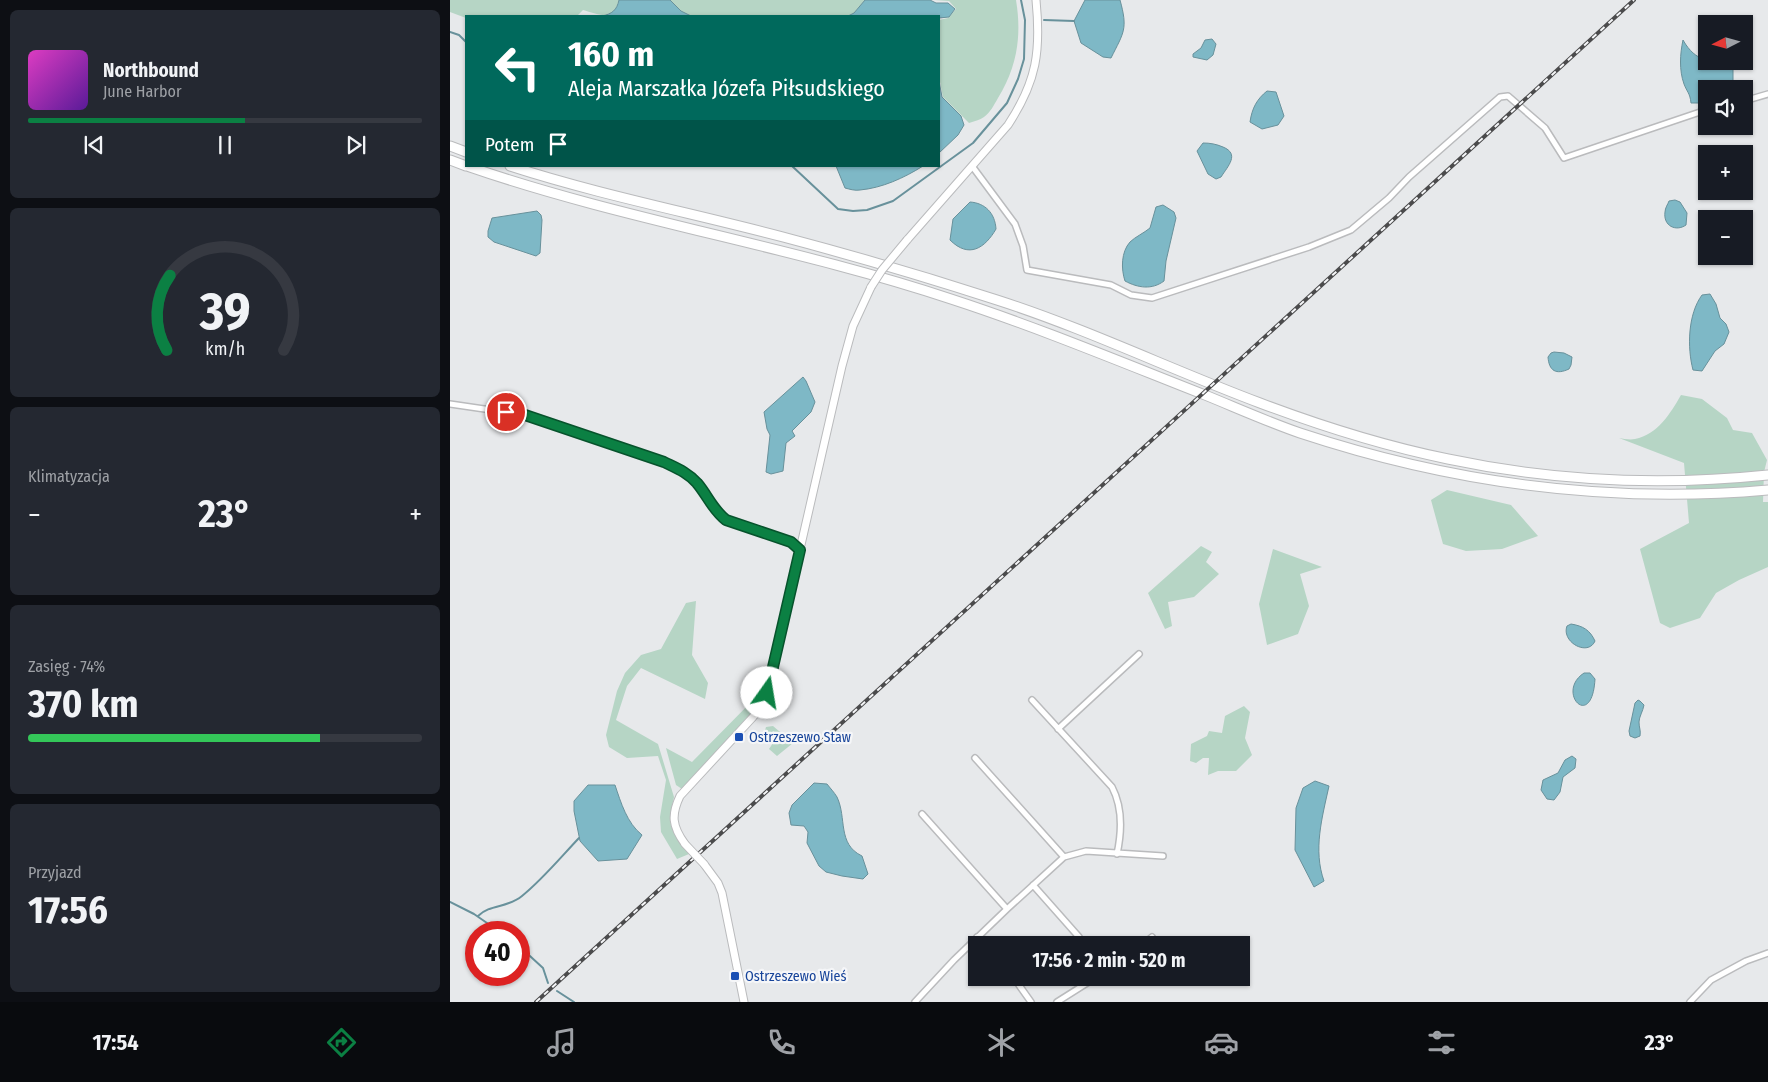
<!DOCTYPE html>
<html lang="pl">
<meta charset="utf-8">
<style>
body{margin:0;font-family:"Fira Sans Condensed",sans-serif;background:#242831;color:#f1f3f6;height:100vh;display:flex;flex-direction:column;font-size:19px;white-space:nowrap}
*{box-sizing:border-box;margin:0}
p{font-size:16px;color:#9ea1a6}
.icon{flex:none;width:28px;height:28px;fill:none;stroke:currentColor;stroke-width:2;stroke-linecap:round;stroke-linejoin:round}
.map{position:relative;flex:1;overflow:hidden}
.side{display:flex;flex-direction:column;gap:10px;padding:10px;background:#0d0f14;width:450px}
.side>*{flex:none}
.banner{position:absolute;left:15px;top:15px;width:475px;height:152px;border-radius:0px;box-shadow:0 1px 4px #0004;background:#00695c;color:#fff;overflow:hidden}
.needle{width:32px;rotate:264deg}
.buttons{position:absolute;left:1248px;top:15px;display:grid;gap:10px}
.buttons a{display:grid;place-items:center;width:55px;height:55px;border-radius:0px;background:#171b24;box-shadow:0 1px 4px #0004;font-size:25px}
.speed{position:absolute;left:15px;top:921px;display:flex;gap:10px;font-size:25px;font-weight:700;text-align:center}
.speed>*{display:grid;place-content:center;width:65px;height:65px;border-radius:50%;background:#171b24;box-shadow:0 1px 4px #0004;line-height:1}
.speed .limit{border:8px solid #d22;background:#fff;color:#111}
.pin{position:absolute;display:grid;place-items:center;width:42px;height:42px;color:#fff;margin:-21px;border:2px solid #fff;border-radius:50%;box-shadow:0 1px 5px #0007}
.me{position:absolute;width:55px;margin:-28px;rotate:13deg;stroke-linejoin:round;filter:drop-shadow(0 0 4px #0008)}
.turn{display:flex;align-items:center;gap:18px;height:105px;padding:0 20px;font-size:22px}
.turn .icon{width:65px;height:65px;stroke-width:2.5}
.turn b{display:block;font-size:35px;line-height:42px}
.then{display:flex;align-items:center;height:48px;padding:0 20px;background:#0003;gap:10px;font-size:19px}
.big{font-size:38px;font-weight:700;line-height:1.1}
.side .widget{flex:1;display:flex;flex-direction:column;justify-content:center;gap:8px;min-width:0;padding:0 18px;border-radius:8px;background:#242831}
.side .dial{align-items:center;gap:0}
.dial svg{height:130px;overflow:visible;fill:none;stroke:#363941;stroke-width:7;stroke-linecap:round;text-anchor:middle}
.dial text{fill:#f1f3f6;stroke:none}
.song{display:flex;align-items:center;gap:15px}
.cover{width:60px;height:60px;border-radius:8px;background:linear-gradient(135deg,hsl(310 70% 55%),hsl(270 70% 35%))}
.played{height:5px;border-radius:2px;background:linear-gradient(90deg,#0b8043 55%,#363941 55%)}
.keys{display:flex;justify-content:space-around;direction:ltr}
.heat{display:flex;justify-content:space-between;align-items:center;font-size:28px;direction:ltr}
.charge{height:8px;border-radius:4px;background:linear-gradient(90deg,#34c759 74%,#363941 0)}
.trip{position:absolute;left:518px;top:936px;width:282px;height:50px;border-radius:0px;background:#171b24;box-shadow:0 1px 4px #0004;font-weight:700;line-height:50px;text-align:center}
.tabs{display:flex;height:80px;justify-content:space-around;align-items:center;background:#090b0e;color:#9ea1a6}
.tabs .icon{width:35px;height:35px}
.tabs .selected{color:#0b8043}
.tabs b{font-size:22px;color:#f1f3f6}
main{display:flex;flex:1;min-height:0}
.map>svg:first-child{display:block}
.green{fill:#b6d5c5}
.water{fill:#7eb8c6;stroke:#68919b}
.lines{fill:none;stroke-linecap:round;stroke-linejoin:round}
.stream{stroke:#68919b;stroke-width:2}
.street-casing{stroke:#babbbd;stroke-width:8}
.secondary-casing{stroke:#babbbd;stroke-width:9}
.highway-casing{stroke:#babbbd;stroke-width:11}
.street{stroke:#fff;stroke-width:5}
.secondary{stroke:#fff;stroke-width:7}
.highway{stroke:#fff;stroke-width:9}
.rail-casing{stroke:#4b4b4c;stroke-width:4}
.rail{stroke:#f5f6f8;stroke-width:2;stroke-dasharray:5.5;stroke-linecap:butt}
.secondary-bridge-casing{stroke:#babbbd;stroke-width:9;stroke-linecap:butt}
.secondary-bridge{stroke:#fff;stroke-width:7}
.route-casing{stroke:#07532c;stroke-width:12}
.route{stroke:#0b8043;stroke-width:9}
.transit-dot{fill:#1a4fb4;stroke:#f5f6f8;stroke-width:2}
.labels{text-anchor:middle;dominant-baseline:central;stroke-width:4.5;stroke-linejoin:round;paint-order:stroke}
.transit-label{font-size:14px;fill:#164399;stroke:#f5f6f8;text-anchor:start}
</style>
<main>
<section class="side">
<div class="widget">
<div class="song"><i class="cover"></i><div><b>Northbound</b><p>June Harbor</p></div></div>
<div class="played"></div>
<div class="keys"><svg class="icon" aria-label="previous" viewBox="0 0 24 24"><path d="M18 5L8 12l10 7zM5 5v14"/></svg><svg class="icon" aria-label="pause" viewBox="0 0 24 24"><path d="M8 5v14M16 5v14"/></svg><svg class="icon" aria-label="next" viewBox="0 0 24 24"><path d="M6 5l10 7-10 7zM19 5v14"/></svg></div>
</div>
<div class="widget dial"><svg viewBox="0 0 100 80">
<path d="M14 69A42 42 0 1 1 86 69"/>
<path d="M14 69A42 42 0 0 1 16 23" stroke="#0b8043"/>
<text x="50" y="56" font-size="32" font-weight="700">39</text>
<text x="50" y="72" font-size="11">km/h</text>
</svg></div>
<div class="widget"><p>Klimatyzacja</p>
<div class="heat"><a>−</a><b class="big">23°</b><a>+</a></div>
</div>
<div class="widget"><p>Zasięg · 74%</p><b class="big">370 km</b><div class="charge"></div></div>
<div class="widget"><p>Przyjazd</p><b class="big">17:56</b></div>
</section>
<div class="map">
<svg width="1318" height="1002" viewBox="0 0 1318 1002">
<rect width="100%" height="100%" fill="#e7e9eb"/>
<path class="green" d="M0 0H169C165 23 148 14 133 10L127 16H16V18L0 12Z
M220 0H415L404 13 397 16H241L231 11Z
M484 0H566C572 36 567 67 548 98 544 105 540 113 534 117 530 120 524 121 519 123L493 97 489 77V20L498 18 506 9 499 1Z
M1231 395 1252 399 1277 418 1283 430 1302 433 1317 460 1314 472 1313 502H1318V567L1289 580 1266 593 1250 618 1220 628 1210 623 1190 549 1239 523 1234 463 1169 438C1174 439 1180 440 1185 439 1208 434 1220 414 1231 395Z
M997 490 1061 505 1088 536 1052 549 1016 551 993 544 981 500Z
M751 546 762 552 756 562 769 574 744 597 718 602 722 626 715 629 698 593Z
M823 549 872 567 850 574 859 606 848 634 817 645 809 604Z
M246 601 242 655 258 683 255 699 191 668 177 686 166 720 208 744 224 797 220 816 221 826 225 835 239 854 227 859 211 832 210 817 216 780 208 756 177 758 159 747 156 735 167 691 175 673 191 655 211 649 236 603Z
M307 696 302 712 232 789 226 785 216 748 242 762Z
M794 706 800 712 795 738 802 755 786 771H768L758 775 759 758H753L746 763 740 761 741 744 757 736 759 731 772 733 775 716Z
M323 726 343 743 327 756 319 749 323 743 314 734 316 727Z"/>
<path class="water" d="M169 0H220L231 11 241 16H152C162 14 167 10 169 0Z
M415 0H480L486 3H498L505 9 499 17 489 18V16H398L404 13Z
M635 0H670C678 29 674 32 661 58L653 57 631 43 624 21Z
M762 39 766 44 763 55 757 60 743 57V54L751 48 755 40Z
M1233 40C1246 63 1260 60 1283 68V89H1256V103H1241C1240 93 1237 92 1234 84 1229 70 1230 54 1233 40Z
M489 81 492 97 511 116 514 125 508 135 489 153Z
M817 91 826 92 834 116 828 125 812 129 800 122C802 108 807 99 817 91Z
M753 143C760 143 766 144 773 147 790 154 778 166 771 177L766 179 758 174 747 151Z
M386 166H473C454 178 432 188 410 190 405 191 399 189 395 188Z
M1225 200 1230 202 1237 213 1236 225C1226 232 1213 226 1215 212 1215 208 1218 204 1219 201Z
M520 202C535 203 545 213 546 229 535 248 519 259 500 240L503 219Z
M713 205 724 212 726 218 716 261 714 281C702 290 688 288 675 281 671 269 671 252 680 242 685 237 694 233 700 228L706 207Z
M87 211 91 215 92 220 90 253 86 256 44 242 38 237V231L42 218Z
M1260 294 1266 304 1270 318 1276 324 1279 332 1274 344 1265 351 1252 371 1243 370C1237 347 1238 314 1252 295Z
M1104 352 1114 353 1122 357 1121 365 1119 369C1106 375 1099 371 1098 357L1101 353Z
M353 377 356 381 365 402 361 412 342 431 345 436 336 443 333 471 321 474 316 472 320 435 317 429 314 412Z
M1121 624C1133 626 1140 630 1145 641 1138 657 1111 642 1117 626Z
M1134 673H1140L1145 679C1142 732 1105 692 1134 673Z
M1188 700 1190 701 1194 705C1193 711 1189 717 1189 722 1189 728 1191 730 1190 736L1185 738 1180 736 1179 731 1185 703Z
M1122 756 1126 759 1125 768 1113 777 1110 792 1104 800 1097 799 1091 790 1093 780 1108 773 1115 760Z
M865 781 879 786C872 818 863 850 874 881L864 887 845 850 846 808 853 788Z
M364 783 377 784C380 788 384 792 387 797 397 818 387 844 412 856L418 874 413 879 392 876 376 872 369 866 357 843 358 832 354 826 341 825 339 813 342 805Z
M138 785H165C171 803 177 823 192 835L177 859 148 861 130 841 124 811V801Z"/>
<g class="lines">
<path class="stream" d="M594 20 624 21
M0 32 9 35 16 42
M342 166 388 209 403 211 417 210 443 201 523 143 557 103 568 79 574 59 575 20 571 0
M0 902 24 914 50 932
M28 916C40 904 58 908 72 896 92 880 111 857 129 838
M69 946 93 968 98 983
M107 991 124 1002"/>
<defs>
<path id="street" d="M1294 101 1318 94
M522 166 565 224 573 246 577 270 661 285 681 295 702 298 859 247 901 230 939 198 959 177 1050 97 1058 96 1095 128 1114 158 1256 110
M0 404 75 415 214 462C223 466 234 470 241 477 255 491 261 508 277 520L341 542 350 550
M582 700 662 787C673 808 672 831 667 854
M608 729 689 654
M525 758 614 857
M472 814 557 909
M583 885 629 937
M527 937 534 945
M692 945 702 937
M564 978 581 1002
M465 1002 504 960 557 909 614 857 636 851 713 856
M607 1002 645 978
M1240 1002 1261 980 1296 961 1318 953"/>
<path id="secondary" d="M457 240 558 125C587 81 591 51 586 0
M235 844C222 826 221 815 230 796L303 717 312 706 317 693 392 366 403 326 421 287
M254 864 268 883 272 893 294 1002"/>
<path id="highway" d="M0 146 16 152
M0 160 16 166
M17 166C176 221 342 246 501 299 587 327 671 362 755 395 787 408 818 422 850 433 1001 483 1159 504 1318 490
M60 166C150 195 242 213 333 237 405 256 476 277 547 300 637 329 722 370 810 403 871 426 934 446 998 459 1102 481 1212 486 1318 475"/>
</defs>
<use href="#street" class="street-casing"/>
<use href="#secondary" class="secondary-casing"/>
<use href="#highway" class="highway-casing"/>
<use href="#street" class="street"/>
<use href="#secondary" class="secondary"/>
<use href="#highway" class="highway"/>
<defs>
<path id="rail" d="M86 1002 1184 0"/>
</defs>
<use href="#rail" class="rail-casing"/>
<use href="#rail" class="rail"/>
<defs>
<path id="secondary-bridge" d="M421 287 432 270 457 240
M235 844 254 864"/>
</defs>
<use href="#secondary-bridge" class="secondary-bridge-casing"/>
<use href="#secondary-bridge" class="secondary-bridge"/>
</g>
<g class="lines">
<defs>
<path id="route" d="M56 412 75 415 214 462C226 468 237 472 247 483 258 496 262 509 276 520L341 542 350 550 317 693"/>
</defs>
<use href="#route" class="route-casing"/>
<use href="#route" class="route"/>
</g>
<g class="transit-dot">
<rect x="284" y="732" width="10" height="10" rx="2.5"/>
<rect x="280" y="971" width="10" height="10" rx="2.5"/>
</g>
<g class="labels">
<g class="transit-label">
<text x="299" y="737">Ostrzeszewo Staw</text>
<text x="295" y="976">Ostrzeszewo Wieś</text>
</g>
</g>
</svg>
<div class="buttons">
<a><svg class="needle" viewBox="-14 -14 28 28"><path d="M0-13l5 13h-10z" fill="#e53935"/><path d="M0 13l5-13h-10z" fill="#9ea1a6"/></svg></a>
<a><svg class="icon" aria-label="sound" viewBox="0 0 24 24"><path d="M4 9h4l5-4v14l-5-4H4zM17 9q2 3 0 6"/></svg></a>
<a>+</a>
<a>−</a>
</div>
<div class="speed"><div class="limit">40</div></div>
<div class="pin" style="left:56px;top:412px;background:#d93025"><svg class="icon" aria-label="arrive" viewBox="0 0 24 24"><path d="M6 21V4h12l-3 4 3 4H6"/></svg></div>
<svg class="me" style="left:317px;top:693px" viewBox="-20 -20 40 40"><circle r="19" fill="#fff"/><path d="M0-13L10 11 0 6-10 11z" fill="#0b8043"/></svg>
<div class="trip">17:56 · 2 min · 520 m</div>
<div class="banner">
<div class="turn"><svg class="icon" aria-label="left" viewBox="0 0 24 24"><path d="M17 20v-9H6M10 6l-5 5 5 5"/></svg><div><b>160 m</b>Aleja Marszałka Józefa Piłsudskiego</div></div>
<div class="then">Potem<svg class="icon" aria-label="arrive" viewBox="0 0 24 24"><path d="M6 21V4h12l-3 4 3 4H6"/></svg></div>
</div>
</div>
</main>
<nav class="tabs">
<b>17:54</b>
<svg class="icon selected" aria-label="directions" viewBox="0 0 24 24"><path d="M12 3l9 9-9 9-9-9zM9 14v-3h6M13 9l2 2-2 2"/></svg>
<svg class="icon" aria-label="music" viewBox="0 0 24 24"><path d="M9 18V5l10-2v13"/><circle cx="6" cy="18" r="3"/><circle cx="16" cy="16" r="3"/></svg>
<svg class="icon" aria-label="phone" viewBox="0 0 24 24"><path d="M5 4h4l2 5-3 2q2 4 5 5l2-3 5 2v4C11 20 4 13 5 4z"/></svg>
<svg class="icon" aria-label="climate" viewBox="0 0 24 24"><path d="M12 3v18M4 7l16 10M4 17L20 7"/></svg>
<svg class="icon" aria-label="car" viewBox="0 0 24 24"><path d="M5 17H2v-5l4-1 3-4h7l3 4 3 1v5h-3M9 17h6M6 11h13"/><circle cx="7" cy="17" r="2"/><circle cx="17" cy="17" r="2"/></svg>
<svg class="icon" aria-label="filters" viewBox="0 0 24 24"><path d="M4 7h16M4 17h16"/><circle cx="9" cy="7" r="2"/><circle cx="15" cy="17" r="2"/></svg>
<b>23°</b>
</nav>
